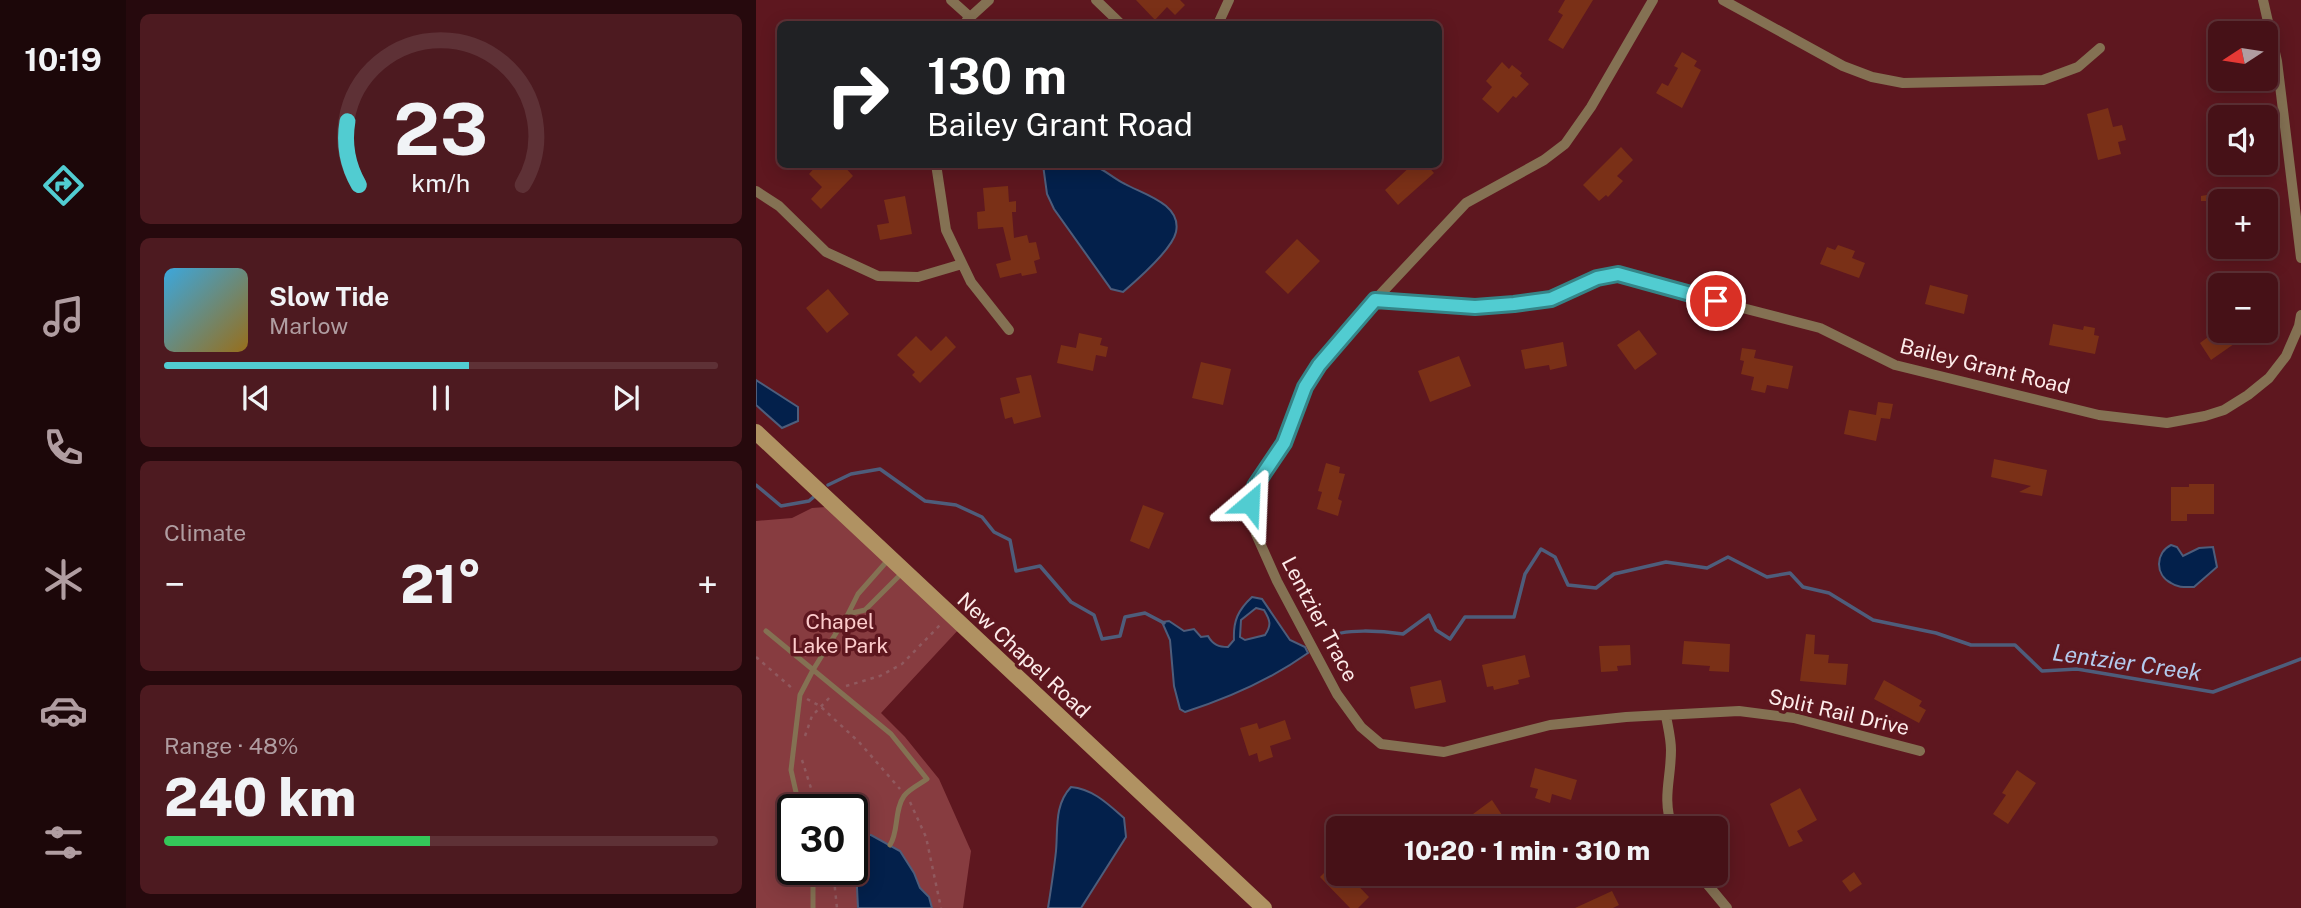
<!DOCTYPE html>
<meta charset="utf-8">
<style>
body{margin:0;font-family:"Public Sans",sans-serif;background:#4d1a20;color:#f1f3f6;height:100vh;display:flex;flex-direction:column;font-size:26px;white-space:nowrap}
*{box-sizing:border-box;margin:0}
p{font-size:23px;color:#b09da1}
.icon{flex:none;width:38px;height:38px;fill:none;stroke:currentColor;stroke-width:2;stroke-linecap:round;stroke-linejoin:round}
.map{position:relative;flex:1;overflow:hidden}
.side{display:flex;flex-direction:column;gap:14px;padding:14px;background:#26090d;width:630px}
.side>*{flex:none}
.banner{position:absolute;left:21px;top:21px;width:665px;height:147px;border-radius:10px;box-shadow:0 4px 18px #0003,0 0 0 2px #5e3136;background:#202124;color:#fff;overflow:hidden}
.needle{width:46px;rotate:258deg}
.controls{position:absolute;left:1452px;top:21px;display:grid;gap:14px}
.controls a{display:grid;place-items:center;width:70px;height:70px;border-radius:10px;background:#461117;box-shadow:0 4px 18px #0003,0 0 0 2px #5e3136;font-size:35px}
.speed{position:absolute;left:21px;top:794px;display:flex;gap:14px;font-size:35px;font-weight:700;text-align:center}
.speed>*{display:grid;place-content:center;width:91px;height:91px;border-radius:50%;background:#461117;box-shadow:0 4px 18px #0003,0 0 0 2px #5e3136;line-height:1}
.speed .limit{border:4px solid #111;border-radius:10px;background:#fff;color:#111}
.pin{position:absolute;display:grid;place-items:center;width:60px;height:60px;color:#fff;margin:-30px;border:4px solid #fff;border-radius:50%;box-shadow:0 2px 7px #0007}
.me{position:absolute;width:77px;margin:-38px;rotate:26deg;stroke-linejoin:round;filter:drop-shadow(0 0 5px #0008)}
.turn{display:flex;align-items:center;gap:24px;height:147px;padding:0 35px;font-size:32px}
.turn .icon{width:91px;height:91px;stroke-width:2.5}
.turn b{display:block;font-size:49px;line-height:60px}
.big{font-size:52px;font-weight:800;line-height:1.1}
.side .tile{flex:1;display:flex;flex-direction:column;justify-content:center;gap:10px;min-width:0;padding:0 24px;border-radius:10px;background:#4d1a20}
.side .dial{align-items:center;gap:0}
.dial svg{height:182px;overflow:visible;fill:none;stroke:#5e3136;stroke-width:7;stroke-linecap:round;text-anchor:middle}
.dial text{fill:#f1f3f6;stroke:none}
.song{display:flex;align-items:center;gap:21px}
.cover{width:84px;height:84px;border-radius:10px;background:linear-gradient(135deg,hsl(200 70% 55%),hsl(40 70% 35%))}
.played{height:7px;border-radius:4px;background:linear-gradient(90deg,#51ccd1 55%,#5e3136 55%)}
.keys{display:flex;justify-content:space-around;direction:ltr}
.heat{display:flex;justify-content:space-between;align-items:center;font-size:38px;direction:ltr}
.charge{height:10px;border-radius:5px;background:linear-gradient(90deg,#34c759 48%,#5e3136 0)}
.trip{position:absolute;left:570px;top:816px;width:402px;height:70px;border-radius:10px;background:#461117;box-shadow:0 4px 18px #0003,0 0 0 2px #5e3136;font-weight:800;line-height:70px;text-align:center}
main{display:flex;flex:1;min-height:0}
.dock{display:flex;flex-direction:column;width:126px;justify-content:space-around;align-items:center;background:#1c0709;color:#b09da1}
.dock .icon{width:49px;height:49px}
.dock .selected{color:#51ccd1}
.dock b{font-size:32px;color:#f1f3f6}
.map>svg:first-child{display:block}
.green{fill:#873c40;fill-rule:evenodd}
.water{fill:#03204b;stroke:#4e5d7b;stroke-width:2;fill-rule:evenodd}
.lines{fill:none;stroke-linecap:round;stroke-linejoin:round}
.stream{stroke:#4e5d7b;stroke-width:3.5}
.building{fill:#7a3017}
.path{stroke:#90595e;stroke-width:2.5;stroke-dasharray:3.5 5;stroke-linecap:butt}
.lane{stroke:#847153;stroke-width:5}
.street{stroke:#847153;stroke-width:10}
.secondary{stroke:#b09262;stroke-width:16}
.route-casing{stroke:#358588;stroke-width:18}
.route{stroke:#51ccd1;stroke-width:12}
.labels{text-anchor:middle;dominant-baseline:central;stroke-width:7;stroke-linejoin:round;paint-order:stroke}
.street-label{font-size:21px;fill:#fdebea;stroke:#5e171f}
.park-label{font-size:21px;fill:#fdcccc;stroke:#5e171f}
.water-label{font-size:23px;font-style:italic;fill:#b3caed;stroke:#5e171f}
</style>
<main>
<nav class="dock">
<b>10:19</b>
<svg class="icon selected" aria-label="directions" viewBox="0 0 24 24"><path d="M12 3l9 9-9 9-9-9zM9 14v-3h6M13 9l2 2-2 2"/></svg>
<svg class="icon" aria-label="music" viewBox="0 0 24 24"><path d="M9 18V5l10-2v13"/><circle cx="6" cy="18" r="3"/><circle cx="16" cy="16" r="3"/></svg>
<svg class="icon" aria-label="phone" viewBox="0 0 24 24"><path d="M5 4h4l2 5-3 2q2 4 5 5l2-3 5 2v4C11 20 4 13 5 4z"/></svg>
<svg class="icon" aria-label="climate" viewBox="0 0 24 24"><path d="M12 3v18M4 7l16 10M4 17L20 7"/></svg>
<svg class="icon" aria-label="car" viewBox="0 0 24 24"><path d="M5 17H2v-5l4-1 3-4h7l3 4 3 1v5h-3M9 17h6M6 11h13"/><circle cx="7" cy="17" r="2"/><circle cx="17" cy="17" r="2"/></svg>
<svg class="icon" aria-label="filters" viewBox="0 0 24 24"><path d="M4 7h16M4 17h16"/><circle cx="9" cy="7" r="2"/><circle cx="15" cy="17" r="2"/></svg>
</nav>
<section class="side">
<div class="tile dial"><svg viewBox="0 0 100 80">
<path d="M14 69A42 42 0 1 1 86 69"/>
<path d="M14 69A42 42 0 0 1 9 41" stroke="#51ccd1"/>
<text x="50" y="56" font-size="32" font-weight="700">23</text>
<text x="50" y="72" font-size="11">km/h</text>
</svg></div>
<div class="tile">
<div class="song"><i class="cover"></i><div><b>Slow Tide</b><p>Marlow</p></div></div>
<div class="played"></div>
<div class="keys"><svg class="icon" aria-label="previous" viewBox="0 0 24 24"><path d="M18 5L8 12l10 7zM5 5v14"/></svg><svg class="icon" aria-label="pause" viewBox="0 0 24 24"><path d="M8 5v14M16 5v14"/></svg><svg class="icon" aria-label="next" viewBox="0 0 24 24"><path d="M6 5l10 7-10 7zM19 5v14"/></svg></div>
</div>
<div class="tile"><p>Climate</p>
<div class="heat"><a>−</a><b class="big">21°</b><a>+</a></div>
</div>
<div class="tile"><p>Range · 48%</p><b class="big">240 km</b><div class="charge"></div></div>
</section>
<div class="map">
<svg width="1545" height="908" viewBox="0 0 1545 908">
<rect width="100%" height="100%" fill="#5e171f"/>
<path class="green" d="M70 507 204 628 125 713 149 737 183 779 215 851 207 908H0V521L36 518 56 508ZM37 810H96V870H37Z"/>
<path class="water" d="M287 165C300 164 325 161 336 165 347 168 358 179 369 184 387 194 426 204 420 232 416 250 381 280 367 292L355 289 298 209 291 194Z
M0 380 42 407V421L26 428 0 405Z
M1415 545 1421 547 1427 556 1443 548 1457 547 1461 567 1438 587C1430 587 1422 588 1415 583 1399 575 1399 553 1415 545Z
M496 597 506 599 534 640 549 647 552 653C514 680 473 698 429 712L424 709 418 686 414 640 406 622 413 621 428 631 438 629 445 637 452 636C457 645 463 647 472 647L478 640C477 621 482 610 496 597ZM500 608 508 610C514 620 516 625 509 635L489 640 484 637 485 620Z
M315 787C337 789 352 804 368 818L370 837 325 908H292C295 889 298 870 300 851 302 829 298 805 315 787Z
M105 835H115L144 851 158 873 164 888 173 897 176 908H102L99 847Z"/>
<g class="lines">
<path class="stream" d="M0 485 25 506 53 501 60 495
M72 485 95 474 124 469 169 501 200 505 226 517 238 532 254 540 260 571 284 566 315 602 338 615 346 639 364 636 369 617 389 613 408 623
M570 638C587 628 627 631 647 634L673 615 680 630 694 639 709 617H758L769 574 785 549 799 557 812 585 840 588 858 574 910 562 951 568 972 557 1011 577 1034 573 1047 587 1073 593 1117 620 1180 633 1215 645H1259L1286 671 1321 669 1457 692 1545 659"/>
</g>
<path class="building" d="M380 0H424L429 5 419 15 411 7 399 20Z
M809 0H837L807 49 792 40 807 15 802 12Z
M926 52 941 61 938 66 945 70 926 108 900 93 906 83 912 86 922 68 918 66Z
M746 62 753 69 756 65 766 73 764 76 773 84 760 98 757 96 742 113 726 99 736 87 730 81Z
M1352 108 1357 127 1366 125 1370 140 1362 142 1365 154 1342 160 1331 114Z
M865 147 877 160 861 176 867 181 852 197 850 195 843 201 827 185Z
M62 164H86L97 176 65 209 55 199 66 187 53 174Z
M657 164H670L678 173 642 205 629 190Z
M252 186 253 202 260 201V212H256L258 238 271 235 273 243 280 242 284 259 278 261 281 273 266 276 265 273 244 278 240 264 255 260 247 227 222 229 221 212 229 211 227 188Z
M1486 189 1488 201H1445V196Z
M149 196 156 234 124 240 121 225 133 223 128 200Z
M541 239 564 261 532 294 509 272Z
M1082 245 1099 251 1096 258 1109 263 1103 278 1064 264 1071 247 1079 250Z
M1174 285 1212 295 1208 314 1169 304Z
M72 289 93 314 71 333 50 308Z
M1297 324 1327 330 1328 326 1339 328 1338 335 1343 336 1339 354 1293 345Z
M883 330 901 354 879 370 861 345Z
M1460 331H1484L1488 337 1455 360 1444 343Z
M323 333 346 338 344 345 352 347 350 357 340 355 337 371 301 363 305 345 320 348Z
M160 336 175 351 190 336 200 347 164 383 156 375 159 372 141 355Z
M807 342 811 366 794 370 793 365 769 369 765 350Z
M986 348 1000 350 998 358 1037 366 1032 389 1011 385 1009 393 995 390 998 377 985 374 988 361 984 360Z
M703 356 715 386 674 402 662 371Z
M445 362 475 369 467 405 436 398Z
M275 375 285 417 258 424 256 417 249 419 244 398 264 393 260 378Z
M1122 402 1137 404 1134 419 1125 418 1120 441 1088 434 1093 410 1120 415Z
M1238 459 1291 470 1286 496 1263 492 1275 486 1235 477Z
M570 463 584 467 583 473 589 474 582 499 586 501 582 516 561 509 566 492 562 491Z
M1433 484H1458V514H1431V521H1415V487H1433Z
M387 505 408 513 393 549 374 541Z
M1050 634 1059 635 1058 654 1073 655 1072 663 1092 664 1090 685 1044 681Z
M928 641 974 644 973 672 953 671 954 666 926 664Z
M874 645 875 665 861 666 862 671 845 672 843 646Z
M769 655 774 677 762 680 763 684 738 690 737 686 731 687 726 665Z
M685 680 690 702 659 709 654 687Z
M1128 680 1166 701 1163 706 1170 710 1163 723 1118 699Z
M529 720 535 739 514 746 517 757 503 762 501 753 493 756 484 728 501 723 503 729Z
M779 768 821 780 815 800 796 794 794 803 779 798 782 789 774 787Z
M1261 770 1280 783 1252 824 1237 814 1250 795 1246 793Z
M1044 788 1061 820 1041 831 1047 841 1033 847 1014 804Z
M736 800 748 818 734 828H698Z
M583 858V873H590L613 897 602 908H594L564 877Z
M1098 872 1106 884 1094 892 1086 881Z
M856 891 863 905 857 908H819Z"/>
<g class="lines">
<path class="path" d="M0 657 37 689
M90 686 124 676 146 664 185 624
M51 699 64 706 103 742 144 789
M49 736 56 716 75 696
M46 760 62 810
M154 802 170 837 185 908
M77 870 81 908"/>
<path class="lane" d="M132 560 102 594 92 614 109 610 146 573
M10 631 135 734 171 779C164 784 153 789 148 796 138 810 143 831 134 845
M44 810 35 770 44 695 57 670 92 614
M57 908V870"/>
<path class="street" d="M195 0 214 17
M340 0 365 24
M897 0 835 107 809 144 788 160 710 203 619 300 563 365 549 387 528 443 499 486 494 503 500 534 521 581 581 694 605 727 625 744 688 752 794 725 870 717 983 711 1038 718 1164 751
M967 0 1087 66 1116 77 1147 83 1287 80 1322 67 1344 48
M1507 0 1521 61 1545 258
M209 24 211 20 233 0
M462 24 473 0
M180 164 190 230 215 282 253 330
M0 191 23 206 70 252 122 276 162 277 206 264
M619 300 719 307 758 304 795 299 841 278 862 274 901 286 1064 328 1139 365 1343 415 1411 423 1449 416 1468 410 1492 395 1513 378 1530 356 1543 326 1545 315
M910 716C912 727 915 739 915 750 915 780 906 796 916 828
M942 873 971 908"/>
<path class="secondary" d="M0 432 508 908"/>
</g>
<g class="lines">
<defs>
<path id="route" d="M494 503 499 486 528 443 549 387 563 365 619 300 719 307 758 304 795 299 841 278 862 274 960 301"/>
</defs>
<use href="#route" class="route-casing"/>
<use href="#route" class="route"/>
</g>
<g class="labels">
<g class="street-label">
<text transform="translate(1229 366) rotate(14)">Bailey Grant Road</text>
<text transform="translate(564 619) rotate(62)">Lentzier Trace</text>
<text transform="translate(268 655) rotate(43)">New Chapel Road</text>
<text transform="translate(1083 712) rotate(13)">Split Rail Drive</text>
</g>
<g class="park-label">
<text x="84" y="621">Chapel<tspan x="84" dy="24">Lake Park</tspan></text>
</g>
<g class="water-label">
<text transform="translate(1371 662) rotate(8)">Lentzier Creek</text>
</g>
</g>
</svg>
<div class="controls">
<a><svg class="needle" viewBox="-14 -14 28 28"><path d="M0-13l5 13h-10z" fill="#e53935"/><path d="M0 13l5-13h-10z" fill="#b09da1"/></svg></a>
<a><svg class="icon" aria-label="sound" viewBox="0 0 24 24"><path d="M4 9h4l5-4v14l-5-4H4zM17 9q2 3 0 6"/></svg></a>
<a>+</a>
<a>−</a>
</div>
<div class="speed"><div class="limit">30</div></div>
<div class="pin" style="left:960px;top:301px;background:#d93025"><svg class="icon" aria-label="arrive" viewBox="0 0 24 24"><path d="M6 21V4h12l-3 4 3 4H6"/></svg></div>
<svg class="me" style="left:494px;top:503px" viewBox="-20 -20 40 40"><path d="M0-17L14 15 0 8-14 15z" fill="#51ccd1" stroke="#fff" stroke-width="4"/></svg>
<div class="trip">10:20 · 1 min · 310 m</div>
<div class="banner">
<div class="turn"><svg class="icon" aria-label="right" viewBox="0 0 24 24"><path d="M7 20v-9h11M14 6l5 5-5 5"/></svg><div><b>130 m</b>Bailey Grant Road</div></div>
</div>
</div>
</main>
